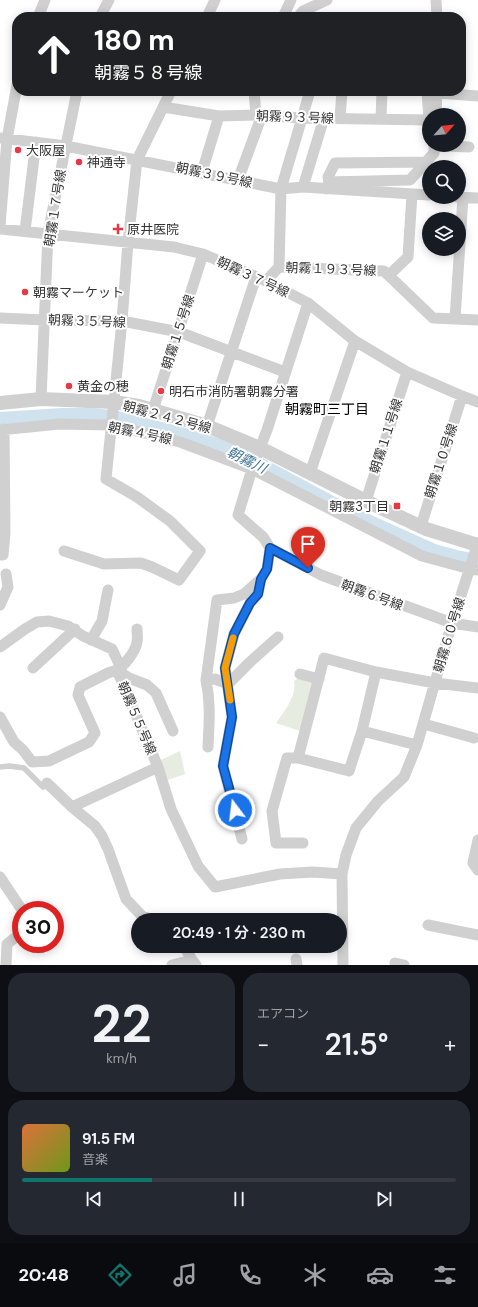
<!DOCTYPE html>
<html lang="ja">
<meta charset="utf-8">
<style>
body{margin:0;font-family:"DM Sans","Noto Sans JP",sans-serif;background:#242831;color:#f1f3f6;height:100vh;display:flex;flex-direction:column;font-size:15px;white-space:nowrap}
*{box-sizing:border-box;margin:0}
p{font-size:13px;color:#9ea1a6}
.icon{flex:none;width:22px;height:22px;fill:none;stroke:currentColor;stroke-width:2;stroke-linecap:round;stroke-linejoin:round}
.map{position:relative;height:965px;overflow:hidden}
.details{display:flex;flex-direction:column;gap:8px;padding:8px;background:#0d0f14;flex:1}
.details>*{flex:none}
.guide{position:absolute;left:12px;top:12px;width:454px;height:84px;border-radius:16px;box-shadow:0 2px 10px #0003;background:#202124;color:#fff;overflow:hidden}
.needle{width:26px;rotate:63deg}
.buttons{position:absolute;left:422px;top:108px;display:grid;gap:8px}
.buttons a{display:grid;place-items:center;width:44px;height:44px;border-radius:50%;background:#171b24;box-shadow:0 2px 10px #0003;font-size:20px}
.speed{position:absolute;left:12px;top:901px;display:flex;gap:8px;font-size:20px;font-weight:700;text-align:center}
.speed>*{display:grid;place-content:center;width:52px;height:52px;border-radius:50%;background:#171b24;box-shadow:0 2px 10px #0003;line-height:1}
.speed .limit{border:6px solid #d22;background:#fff;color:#111}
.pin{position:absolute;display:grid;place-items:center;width:34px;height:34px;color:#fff;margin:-41px -17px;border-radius:50% 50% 50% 0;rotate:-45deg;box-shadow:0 0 4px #0007}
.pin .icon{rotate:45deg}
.me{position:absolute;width:44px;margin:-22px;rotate:345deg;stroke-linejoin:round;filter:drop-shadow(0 0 3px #0008)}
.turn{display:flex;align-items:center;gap:14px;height:84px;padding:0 16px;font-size:18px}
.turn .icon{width:52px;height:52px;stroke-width:2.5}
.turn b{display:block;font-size:28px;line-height:34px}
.big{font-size:30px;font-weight:600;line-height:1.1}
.details .widget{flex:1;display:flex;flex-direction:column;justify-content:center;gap:6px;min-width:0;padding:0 14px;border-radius:16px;background:#242831}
.details .dial{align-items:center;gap:0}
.dial b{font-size:52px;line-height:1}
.song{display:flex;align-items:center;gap:12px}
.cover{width:48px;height:48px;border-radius:6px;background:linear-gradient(135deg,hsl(20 70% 55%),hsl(80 70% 35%))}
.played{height:4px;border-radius:2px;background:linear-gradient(90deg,#0f766e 30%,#363941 30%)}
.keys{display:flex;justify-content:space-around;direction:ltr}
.heat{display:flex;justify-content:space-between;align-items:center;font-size:22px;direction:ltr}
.details .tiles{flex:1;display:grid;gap:8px;grid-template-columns:1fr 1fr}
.widget:last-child{grid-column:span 2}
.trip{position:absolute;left:131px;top:913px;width:216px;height:40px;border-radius:20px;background:#171b24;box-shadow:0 2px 10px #0003;font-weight:600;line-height:40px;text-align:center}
.dock{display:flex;height:64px;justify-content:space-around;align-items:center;background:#090b0e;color:#9ea1a6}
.dock .icon{width:28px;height:28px}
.dock .on{color:#0f766e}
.dock b{font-size:18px;color:#f1f3f6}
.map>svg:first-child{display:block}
.green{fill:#e6ecdf}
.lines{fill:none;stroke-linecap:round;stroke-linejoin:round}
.river{stroke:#cfe2ee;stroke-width:16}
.service{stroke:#d0d0d0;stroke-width:5.5}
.minor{stroke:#d0d0d0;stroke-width:11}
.tertiary{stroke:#d0d0d0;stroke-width:14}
.route-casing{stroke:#114b97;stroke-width:10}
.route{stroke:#1a73e8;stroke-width:7}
.slow{stroke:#f59e0b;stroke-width:7}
.poi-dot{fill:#e63946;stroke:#fff;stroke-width:1.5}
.labels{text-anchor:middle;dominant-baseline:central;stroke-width:4;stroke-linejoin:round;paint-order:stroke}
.street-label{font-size:13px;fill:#333;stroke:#fff}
.poi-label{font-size:13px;fill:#333;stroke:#fff;text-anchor:start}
.neighbourhood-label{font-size:14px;fill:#000;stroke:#fff}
.water-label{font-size:14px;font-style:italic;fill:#3f7597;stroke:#fff}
</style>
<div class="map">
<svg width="478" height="965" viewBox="0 0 478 965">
<rect width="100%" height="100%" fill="#fff"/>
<path class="green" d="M298 678 313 682 300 731 276 723C284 712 297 696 294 681Z
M180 751 185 774 168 780 161 760Z"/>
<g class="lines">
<path class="river" d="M0 420 62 416H93L117 419 181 435 235 452 354 516 434 552 460 559 478 562"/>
<path class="service" d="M0 767 9 766 24 768 43 787 47 783"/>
<path class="minor" d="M436 0 437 17
M38 17 45 0
M100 17 109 0
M207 17 215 0
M283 17 291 0
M298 17 303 11 327 0
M254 91 256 115
M427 91 429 120
M437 93 478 96
M163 107 219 116 256 115 302 118 429 120
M436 115 437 91
M340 118 342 91
M381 119 382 91
M0 138 66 146 281 189 303 187 429 195
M445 146 469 147
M202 172 219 116
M238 180 262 115
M329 182 328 177 335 163 425 162
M303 187 324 118
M326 189 329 182 410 180 434 153V145
M457 197 478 198
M0 226 7 139 17 85
M0 229 174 247 203 254 266 281 308 303 355 341 407 372 462 396 478 402
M25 231 36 142
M279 267 281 189 310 91
M389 275 408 257 412 194
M266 281 279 267 384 271 433 318 478 320
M308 303 267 430 252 469 238 515 263 537 270 548 321 575 452 623 478 627
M0 318 45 320 122 321 179 332 285 372
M455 319 463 197
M41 399 48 233 77 91
M153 410 203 254
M207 426 256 277
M0 430 59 424 112 425 180 442 252 469 422 556 470 569 478 570
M310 473 355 341
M366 501 407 372
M421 526 462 396
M64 551 104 564 141 563 152 567 179 580 200 551 170 521 137 497 106 479 122 321 128 242 137 160 171 91
M0 555H3L5 533 4 429
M261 579 244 594 234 598 217 600 206 680 215 679 228 684 250 662 278 637
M0 605 8 587 6 574
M137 629C137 633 138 638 137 642 136 651 124 666 117 670L129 678 147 685 156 693 173 731
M91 640 102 621 108 590
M0 647 25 629 37 622 49 621 68 626 83 636 112 649 121 668
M33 668 75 629
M376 672 362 731 349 771 298 758 324 658 376 672 435 683 478 688
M300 674 319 679
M206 680C211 705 209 722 208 747
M0 717 14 742 23 750 32 762 49 761 89 742 95 733 78 695 80 687 108 673 117 670 158 767
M424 724 474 738
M362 731 417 745
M298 758H287L272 811 276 843H303
M47 783 72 807 95 826 102 836 108 849 126 899 142 916 153 920
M72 807 158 767 171 809 198 866 215 887 280 874 313 872 342 874
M242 839 223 766 232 717 225 668 234 634 250 603 258 594 261 579 267 569 270 548
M478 840 473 863 478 870
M0 877 22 910
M428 925 478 935
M184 946 192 960
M296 959 297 965
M395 963 404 965
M6 965 7 944 21 933
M172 965 192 960 196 965
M343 965 342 874 346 855 356 828 378 801 404 777 417 745 452 623 478 543"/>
<path class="tertiary" d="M0 403 41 399 114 402 139 406 207 426 260 448 366 501 426 529 478 545"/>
</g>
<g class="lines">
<defs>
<path id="route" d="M235 810 223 766 232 717 225 668 234 634 250 603 258 594 261 579 267 569 270 548 308 568"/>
</defs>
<use href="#route" class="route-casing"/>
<use href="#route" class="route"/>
<path class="slow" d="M230 700 225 668 233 638"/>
</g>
<g class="poi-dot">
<circle cx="18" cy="150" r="4"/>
<circle cx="79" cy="162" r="4"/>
<path d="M116 223h4v4h4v4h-4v4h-4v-4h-4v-4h4z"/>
<circle cx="25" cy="292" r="4"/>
<circle cx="69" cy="386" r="4"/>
<circle cx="161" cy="391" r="4"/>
<rect x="393" y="502" width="8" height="8" rx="2"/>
</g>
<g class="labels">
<g class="street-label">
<text transform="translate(295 117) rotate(2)">朝霧９３号線</text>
<text transform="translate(214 175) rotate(12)">朝霧３９号線</text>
<text transform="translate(55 208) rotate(-81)">朝霧１７号線</text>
<text transform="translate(331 269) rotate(2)">朝霧１９３号線</text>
<text transform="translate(253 277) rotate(25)">朝霧３７号線</text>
<text transform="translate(87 321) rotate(2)">朝霧３５号線</text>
<text transform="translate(178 332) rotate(-72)">朝霧１５号線</text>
<text transform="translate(167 417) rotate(15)">朝霧２４２号線</text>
<text transform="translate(140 433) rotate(12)">朝霧４号線</text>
<text transform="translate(386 436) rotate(-72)">朝霧１１号線</text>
<text transform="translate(441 461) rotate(-72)">朝霧１０号線</text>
<text transform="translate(372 595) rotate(20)">朝霧６号線</text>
<text transform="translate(449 635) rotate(-73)">朝霧６０号線</text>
<text transform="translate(137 718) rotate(67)">朝霧５５号線</text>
</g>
<g class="poi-label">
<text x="26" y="150">大阪屋</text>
<text x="87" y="162">神通寺</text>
<text x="127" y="229">原井医院</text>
<text x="33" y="292">朝霧マーケット</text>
<text x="77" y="386">黄金の穂</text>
<text x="169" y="391">明石市消防署朝霧分署</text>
<text x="389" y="506" text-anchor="end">朝霧3丁目</text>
</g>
<g class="neighbourhood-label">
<text x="327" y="409">朝霧町三丁目</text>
</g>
<g class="water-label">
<text transform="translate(247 460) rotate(26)">朝霧川</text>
</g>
</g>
</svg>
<div class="buttons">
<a><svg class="needle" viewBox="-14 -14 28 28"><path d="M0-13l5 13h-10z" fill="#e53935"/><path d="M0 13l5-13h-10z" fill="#9ea1a6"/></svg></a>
<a><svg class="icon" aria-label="search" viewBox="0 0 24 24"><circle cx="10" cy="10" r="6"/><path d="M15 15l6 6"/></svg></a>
<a><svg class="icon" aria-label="layers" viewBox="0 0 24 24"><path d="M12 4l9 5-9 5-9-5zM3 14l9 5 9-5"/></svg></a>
</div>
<div class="speed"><div class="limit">30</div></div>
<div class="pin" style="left:308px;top:568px;background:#d93025"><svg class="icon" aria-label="arrive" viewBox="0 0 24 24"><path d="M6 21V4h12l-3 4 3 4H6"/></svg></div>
<svg class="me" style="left:235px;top:810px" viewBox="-20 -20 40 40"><circle r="17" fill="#1a73e8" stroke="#fff" stroke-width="3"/><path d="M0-11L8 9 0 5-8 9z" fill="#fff"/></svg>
<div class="trip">20:49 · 1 分 · 230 m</div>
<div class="guide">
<div class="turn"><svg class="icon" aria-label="ahead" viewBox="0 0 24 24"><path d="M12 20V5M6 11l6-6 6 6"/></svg><div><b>180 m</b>朝霧５８号線</div></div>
</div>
</div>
<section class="details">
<div class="tiles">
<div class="widget dial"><b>22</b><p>km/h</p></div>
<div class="widget"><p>エアコン</p>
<div class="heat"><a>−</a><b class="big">21.5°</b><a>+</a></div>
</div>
<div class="widget">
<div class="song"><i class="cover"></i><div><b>91.5 FM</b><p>音楽</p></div></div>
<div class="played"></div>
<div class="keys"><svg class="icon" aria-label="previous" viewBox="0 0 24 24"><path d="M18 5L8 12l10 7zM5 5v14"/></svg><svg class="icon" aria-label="pause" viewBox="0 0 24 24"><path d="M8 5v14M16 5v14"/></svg><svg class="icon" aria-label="next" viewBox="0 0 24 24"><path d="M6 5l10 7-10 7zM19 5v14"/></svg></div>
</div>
</div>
</section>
<nav class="dock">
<b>20:48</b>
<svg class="icon on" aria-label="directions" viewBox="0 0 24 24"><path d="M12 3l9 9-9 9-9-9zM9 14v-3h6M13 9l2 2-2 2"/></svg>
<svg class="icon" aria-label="music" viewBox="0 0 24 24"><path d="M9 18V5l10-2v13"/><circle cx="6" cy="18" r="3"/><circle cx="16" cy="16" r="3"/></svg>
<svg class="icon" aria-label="phone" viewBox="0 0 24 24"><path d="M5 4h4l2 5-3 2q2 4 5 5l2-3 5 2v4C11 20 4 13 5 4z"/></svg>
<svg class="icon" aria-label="climate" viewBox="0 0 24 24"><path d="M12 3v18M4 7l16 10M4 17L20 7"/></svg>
<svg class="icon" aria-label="car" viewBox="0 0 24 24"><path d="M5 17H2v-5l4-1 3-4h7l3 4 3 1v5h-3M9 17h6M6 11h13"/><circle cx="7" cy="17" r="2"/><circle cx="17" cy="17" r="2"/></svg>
<svg class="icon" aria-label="filters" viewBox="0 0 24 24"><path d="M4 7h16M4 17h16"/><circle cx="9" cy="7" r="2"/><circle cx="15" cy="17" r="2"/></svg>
</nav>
